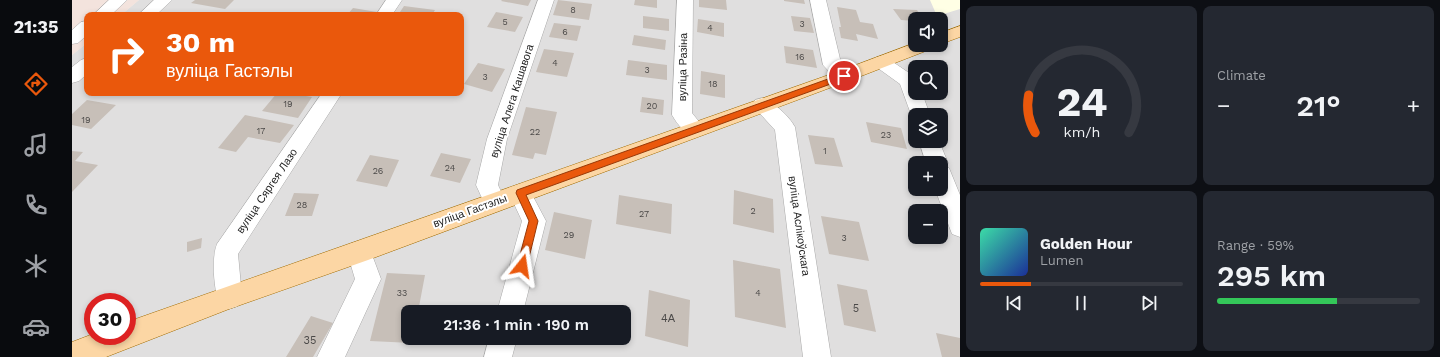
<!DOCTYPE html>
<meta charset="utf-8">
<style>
body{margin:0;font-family:"Work Sans",sans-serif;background:#242831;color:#f1f3f6;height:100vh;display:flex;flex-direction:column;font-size:15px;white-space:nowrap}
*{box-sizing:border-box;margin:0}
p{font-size:13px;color:#9ea1a6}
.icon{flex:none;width:22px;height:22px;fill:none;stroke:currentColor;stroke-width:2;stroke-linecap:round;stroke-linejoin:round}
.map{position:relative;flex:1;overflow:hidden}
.drawer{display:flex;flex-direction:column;gap:6px;padding:6px;background:#0d0f14;width:480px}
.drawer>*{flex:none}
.guide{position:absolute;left:12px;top:12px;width:380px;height:84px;border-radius:8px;box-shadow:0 2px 6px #0003;background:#ea580c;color:#fff;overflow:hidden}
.fabs{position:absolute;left:836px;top:12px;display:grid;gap:8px}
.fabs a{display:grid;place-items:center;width:40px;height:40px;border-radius:8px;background:#171b24;box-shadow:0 2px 6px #0003;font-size:20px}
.speed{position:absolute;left:12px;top:293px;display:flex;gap:8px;font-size:20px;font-weight:700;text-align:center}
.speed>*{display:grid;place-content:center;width:52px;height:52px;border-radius:50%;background:#171b24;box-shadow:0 2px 6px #0003;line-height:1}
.speed .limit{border:6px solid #d22;background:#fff;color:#111}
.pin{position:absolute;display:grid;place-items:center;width:34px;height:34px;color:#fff;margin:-17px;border:2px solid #fff;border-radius:50%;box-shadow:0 1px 4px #0007}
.me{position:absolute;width:44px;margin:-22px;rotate:15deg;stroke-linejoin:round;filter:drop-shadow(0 0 3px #0008)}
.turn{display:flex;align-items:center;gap:14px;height:84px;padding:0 16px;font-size:18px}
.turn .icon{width:52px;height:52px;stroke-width:2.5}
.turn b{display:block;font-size:28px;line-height:34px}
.big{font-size:30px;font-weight:600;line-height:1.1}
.drawer .widget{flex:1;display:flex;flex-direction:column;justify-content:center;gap:6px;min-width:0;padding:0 14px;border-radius:8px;background:#242831}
.drawer .dial{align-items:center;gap:0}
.dial svg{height:104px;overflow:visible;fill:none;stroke:#363941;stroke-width:7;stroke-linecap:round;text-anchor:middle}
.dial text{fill:#f1f3f6;stroke:none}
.song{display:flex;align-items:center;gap:12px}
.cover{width:48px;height:48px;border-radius:6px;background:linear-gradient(135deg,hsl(160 70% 55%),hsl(230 70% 35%))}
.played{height:4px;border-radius:2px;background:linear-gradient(90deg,#ea580c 25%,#363941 25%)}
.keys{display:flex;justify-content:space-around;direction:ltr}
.heat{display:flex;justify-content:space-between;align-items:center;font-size:22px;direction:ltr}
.charge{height:6px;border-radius:3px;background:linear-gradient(90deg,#34c759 59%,#363941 0)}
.drawer .tiles{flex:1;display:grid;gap:6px;grid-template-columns:repeat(2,1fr)}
.trip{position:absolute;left:329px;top:305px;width:230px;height:40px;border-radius:8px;background:#171b24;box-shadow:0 2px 6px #0003;font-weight:600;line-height:40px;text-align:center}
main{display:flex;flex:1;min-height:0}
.menu{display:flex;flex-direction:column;width:72px;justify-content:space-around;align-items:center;background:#090b0e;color:#9ea1a6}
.menu .icon{width:28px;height:28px}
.menu .selected{color:#ea580c}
.menu b{font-size:18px;color:#f1f3f6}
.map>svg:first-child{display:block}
.residential{fill:#e0dfdf;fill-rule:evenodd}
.education{fill:#ffffe5}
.military{fill:#f3e3dd}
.building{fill:#c7bfb8}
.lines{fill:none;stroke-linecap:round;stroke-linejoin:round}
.minor-casing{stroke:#a9a9a9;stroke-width:1}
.major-casing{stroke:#a06b00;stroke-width:1}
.minor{fill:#fff;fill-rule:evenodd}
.major{fill:#fcd6a4;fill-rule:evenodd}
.route{fill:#ea580c;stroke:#983908}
.labels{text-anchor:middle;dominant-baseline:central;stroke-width:4;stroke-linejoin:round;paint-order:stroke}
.number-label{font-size:9px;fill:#4b4948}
.street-label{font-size:11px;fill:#222;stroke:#fff}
.near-number-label{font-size:11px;fill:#4b4948}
</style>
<main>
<nav class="menu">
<b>21:35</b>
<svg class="icon selected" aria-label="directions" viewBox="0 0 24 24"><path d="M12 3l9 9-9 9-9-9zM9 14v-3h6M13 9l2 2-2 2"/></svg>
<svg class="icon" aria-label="music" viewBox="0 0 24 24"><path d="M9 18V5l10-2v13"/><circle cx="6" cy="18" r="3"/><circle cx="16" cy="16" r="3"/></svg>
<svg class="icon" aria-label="phone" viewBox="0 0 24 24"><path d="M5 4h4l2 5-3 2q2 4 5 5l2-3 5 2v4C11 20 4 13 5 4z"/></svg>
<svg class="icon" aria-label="climate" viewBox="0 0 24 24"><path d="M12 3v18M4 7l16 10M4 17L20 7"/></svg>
<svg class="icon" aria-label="car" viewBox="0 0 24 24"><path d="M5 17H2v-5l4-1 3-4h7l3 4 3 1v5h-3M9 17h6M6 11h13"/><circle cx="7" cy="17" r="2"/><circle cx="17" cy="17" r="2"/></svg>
</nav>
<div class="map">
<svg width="888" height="357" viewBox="0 0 888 357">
<rect width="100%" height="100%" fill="#f2efe9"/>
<path class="residential" d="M67 0H888V357H0V55L15 43V93H389V15H49ZM843 19H869V45H843ZM843 67H869V93H843ZM843 115H869V141H843ZM843 163H869V189H843ZM843 211H869V237H843ZM21 302H55V336H21ZM336 312H552V338H336Z"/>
<path class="education" d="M858 0H888V9L865 16Z"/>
<path class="military" d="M0 0H67L49 15H15V43L0 55Z"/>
<path class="building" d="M123 0H162L153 9 119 3Z
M430 0H459L456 6 429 1Z
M486 0 520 4 517 20 481 15Z
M563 0H585V8L562 5Z
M627 0H654L655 10 627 7Z
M712 0H732L733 4 712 1Z
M332 6 363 10 360 15H326Z
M765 7 784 10 788 22 801 24 806 39 784 34 786 41 769 38 767 27H769Z
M281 8 305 12 303 15H275Z
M821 9 845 10 851 19H843V21L829 20Z
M424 12 451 17 443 32 415 27Z
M571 16 597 19V31L571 28Z
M719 16 738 18 742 33 722 31Z
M626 19 652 23V37L625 32Z
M482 23 509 26 505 41 477 37Z
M562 35 594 40 593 50 560 45Z
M712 46 741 50 745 68 714 63Z
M472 49 502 53 495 77 464 72Z
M556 60 595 65V80L554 75Z
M406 63 433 69 420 92 392 84Z
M629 71 653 75V98L628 94Z
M205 93H216L240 97 226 118 190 111Z
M570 97 592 100 591 115 568 112Z
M15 100 44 105 19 129 0 125V114Z
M454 107 485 112 474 155 463 153 461 159 440 155Z
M173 115 222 125 208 143 176 137 164 152 146 148Z
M794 122 829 128 835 149 799 142Z
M736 135 762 138 771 167 743 164Z
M0 151 11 152 3 161 26 165 0 192Z
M369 153 399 159 388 183 358 176Z
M298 155 327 160 315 187 284 181Z
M662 190 701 199 702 233 661 224Z
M222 193 247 194 240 216H213Z
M547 195 600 204 599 234 544 224Z
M482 212 520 220 513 259 473 250Z
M749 216 787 222 797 261 757 254Z
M130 238 129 248 115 252V242Z
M661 260 708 269 714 328 663 317Z
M315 273 353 275 346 312H336V338H341L340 343 298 341Z
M765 284 795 290 804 332 772 325Z
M577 290 618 300 616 347 573 336Z
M239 316 261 323 241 357H214Z
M864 333 888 338V357H870Z"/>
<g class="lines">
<defs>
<path id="minor" d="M37 0H55L39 15H21Z
M82 0H100L84 15H66Z
M314 0H330L320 15H304Z
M466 0H482L435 139 426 185 434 202 431 209 423 211 415 209 404 185 415 139Z
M605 0H621L620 113 633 129 630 134C616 138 607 127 600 115Z
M738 0H754L769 63 781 76 779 80 772 82 765 80 751 65Z
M15 21V35L6 43 0 44V30L9 22Z
M809 56 815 58 843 77V93H850L858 115H843V121L841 120 828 84 803 66 800 62 803 58Z
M15 58V74L7 81 0 83V67L9 60Z
M250 93H270L166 254 170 297 166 306 157 309 148 306C142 292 139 258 145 244Z
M690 98C702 102 717 116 723 127L759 357H731L703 130 680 105 683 100Z
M847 141H867L876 163 874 167 877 168 888 195V237L880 234 863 189H869V163H854Z
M448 184 456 187 474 221 451 312H425L450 221 437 193 440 187Z
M287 241 296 244 309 279 273 357H245L283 279 275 252 278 244Z
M417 338H445L440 357H412Z"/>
<path id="major" d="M888 26V37L869 44V33Z
M843 43V45H862L859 49 779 80 296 260 157 309 34 357H0V342L21 334V336H55V322L765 72Z"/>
</defs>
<use href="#minor" class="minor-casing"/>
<use href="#major" class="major-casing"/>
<use href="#minor" class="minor"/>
<use href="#major" class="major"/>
</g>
<path class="route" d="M770 74H775L776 76 775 78 454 195 466 221 455 266 453 270 450 271 446 270 445 266 457 221 444 193 445 190Z"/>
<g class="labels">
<g class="number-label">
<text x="501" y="10">8</text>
<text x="433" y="22">5</text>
<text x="730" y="24">3</text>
<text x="638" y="28">4</text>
<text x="493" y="32">6</text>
<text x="728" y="57">16</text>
<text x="483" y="63">4</text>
<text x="575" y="70">3</text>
<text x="413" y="77">3</text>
<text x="641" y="84">18</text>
<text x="216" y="104">19</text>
<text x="580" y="106">20</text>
<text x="14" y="120">19</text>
<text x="189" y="131">17</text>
<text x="463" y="132">22</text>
<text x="814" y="135">23</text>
<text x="753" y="151">1</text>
<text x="378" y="168">24</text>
<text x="306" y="171">26</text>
<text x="230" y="205">28</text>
<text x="681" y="211">2</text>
<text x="572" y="214">27</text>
<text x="497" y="235">29</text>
<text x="772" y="238">3</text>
<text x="330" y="293">33</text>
<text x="686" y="293">4</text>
</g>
<g class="street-label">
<text transform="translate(611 67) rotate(-89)">вуліца Разіна</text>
<text transform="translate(440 101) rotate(-72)">вуліца Алега Кашавога</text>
<text transform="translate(195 191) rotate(-56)">вуліца Сяргея Лазо</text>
<text transform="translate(398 211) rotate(-20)">вуліца Гастэлы</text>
<text transform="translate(727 226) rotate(82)">вуліца Аслікоўскага</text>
</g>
<g class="near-number-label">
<text x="784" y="308">5</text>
<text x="596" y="318">4А</text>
<text x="238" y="340">35</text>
</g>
</g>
</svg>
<div class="fabs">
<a><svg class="icon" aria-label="sound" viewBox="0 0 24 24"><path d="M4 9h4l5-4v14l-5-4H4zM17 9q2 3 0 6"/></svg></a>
<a><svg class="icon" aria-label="search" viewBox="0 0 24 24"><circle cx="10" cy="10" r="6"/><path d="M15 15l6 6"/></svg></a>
<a><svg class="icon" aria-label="layers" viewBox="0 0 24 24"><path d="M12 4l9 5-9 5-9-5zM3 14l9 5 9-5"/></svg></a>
<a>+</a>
<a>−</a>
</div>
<div class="speed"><div class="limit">30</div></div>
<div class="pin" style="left:772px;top:76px;background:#d93025"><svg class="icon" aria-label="arrive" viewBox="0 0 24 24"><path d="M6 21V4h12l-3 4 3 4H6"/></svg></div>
<svg class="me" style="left:450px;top:266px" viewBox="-20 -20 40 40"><path d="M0-17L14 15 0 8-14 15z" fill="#ea580c" stroke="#fff" stroke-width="4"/></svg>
<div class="trip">21:36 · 1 min · 190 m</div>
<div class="guide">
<div class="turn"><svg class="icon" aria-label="right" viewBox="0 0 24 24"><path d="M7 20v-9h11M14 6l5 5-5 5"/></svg><div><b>30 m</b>вуліца Гастэлы</div></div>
</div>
</div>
<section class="drawer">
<div class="tiles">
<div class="widget dial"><svg viewBox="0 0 100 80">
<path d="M14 69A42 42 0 1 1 86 69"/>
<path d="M14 69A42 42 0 0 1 9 40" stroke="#ea580c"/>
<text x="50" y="56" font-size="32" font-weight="700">24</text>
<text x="50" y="72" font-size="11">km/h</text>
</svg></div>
<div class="widget"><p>Climate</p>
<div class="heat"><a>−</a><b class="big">21°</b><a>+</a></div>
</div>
<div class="widget">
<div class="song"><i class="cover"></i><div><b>Golden Hour</b><p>Lumen</p></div></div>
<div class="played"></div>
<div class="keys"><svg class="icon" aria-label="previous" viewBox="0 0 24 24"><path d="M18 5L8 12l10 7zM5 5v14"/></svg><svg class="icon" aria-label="pause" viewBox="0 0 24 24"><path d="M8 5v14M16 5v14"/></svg><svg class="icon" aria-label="next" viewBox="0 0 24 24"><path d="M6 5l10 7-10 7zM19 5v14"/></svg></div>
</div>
<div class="widget"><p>Range · 59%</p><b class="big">295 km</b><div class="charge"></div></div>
</div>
</section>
</main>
